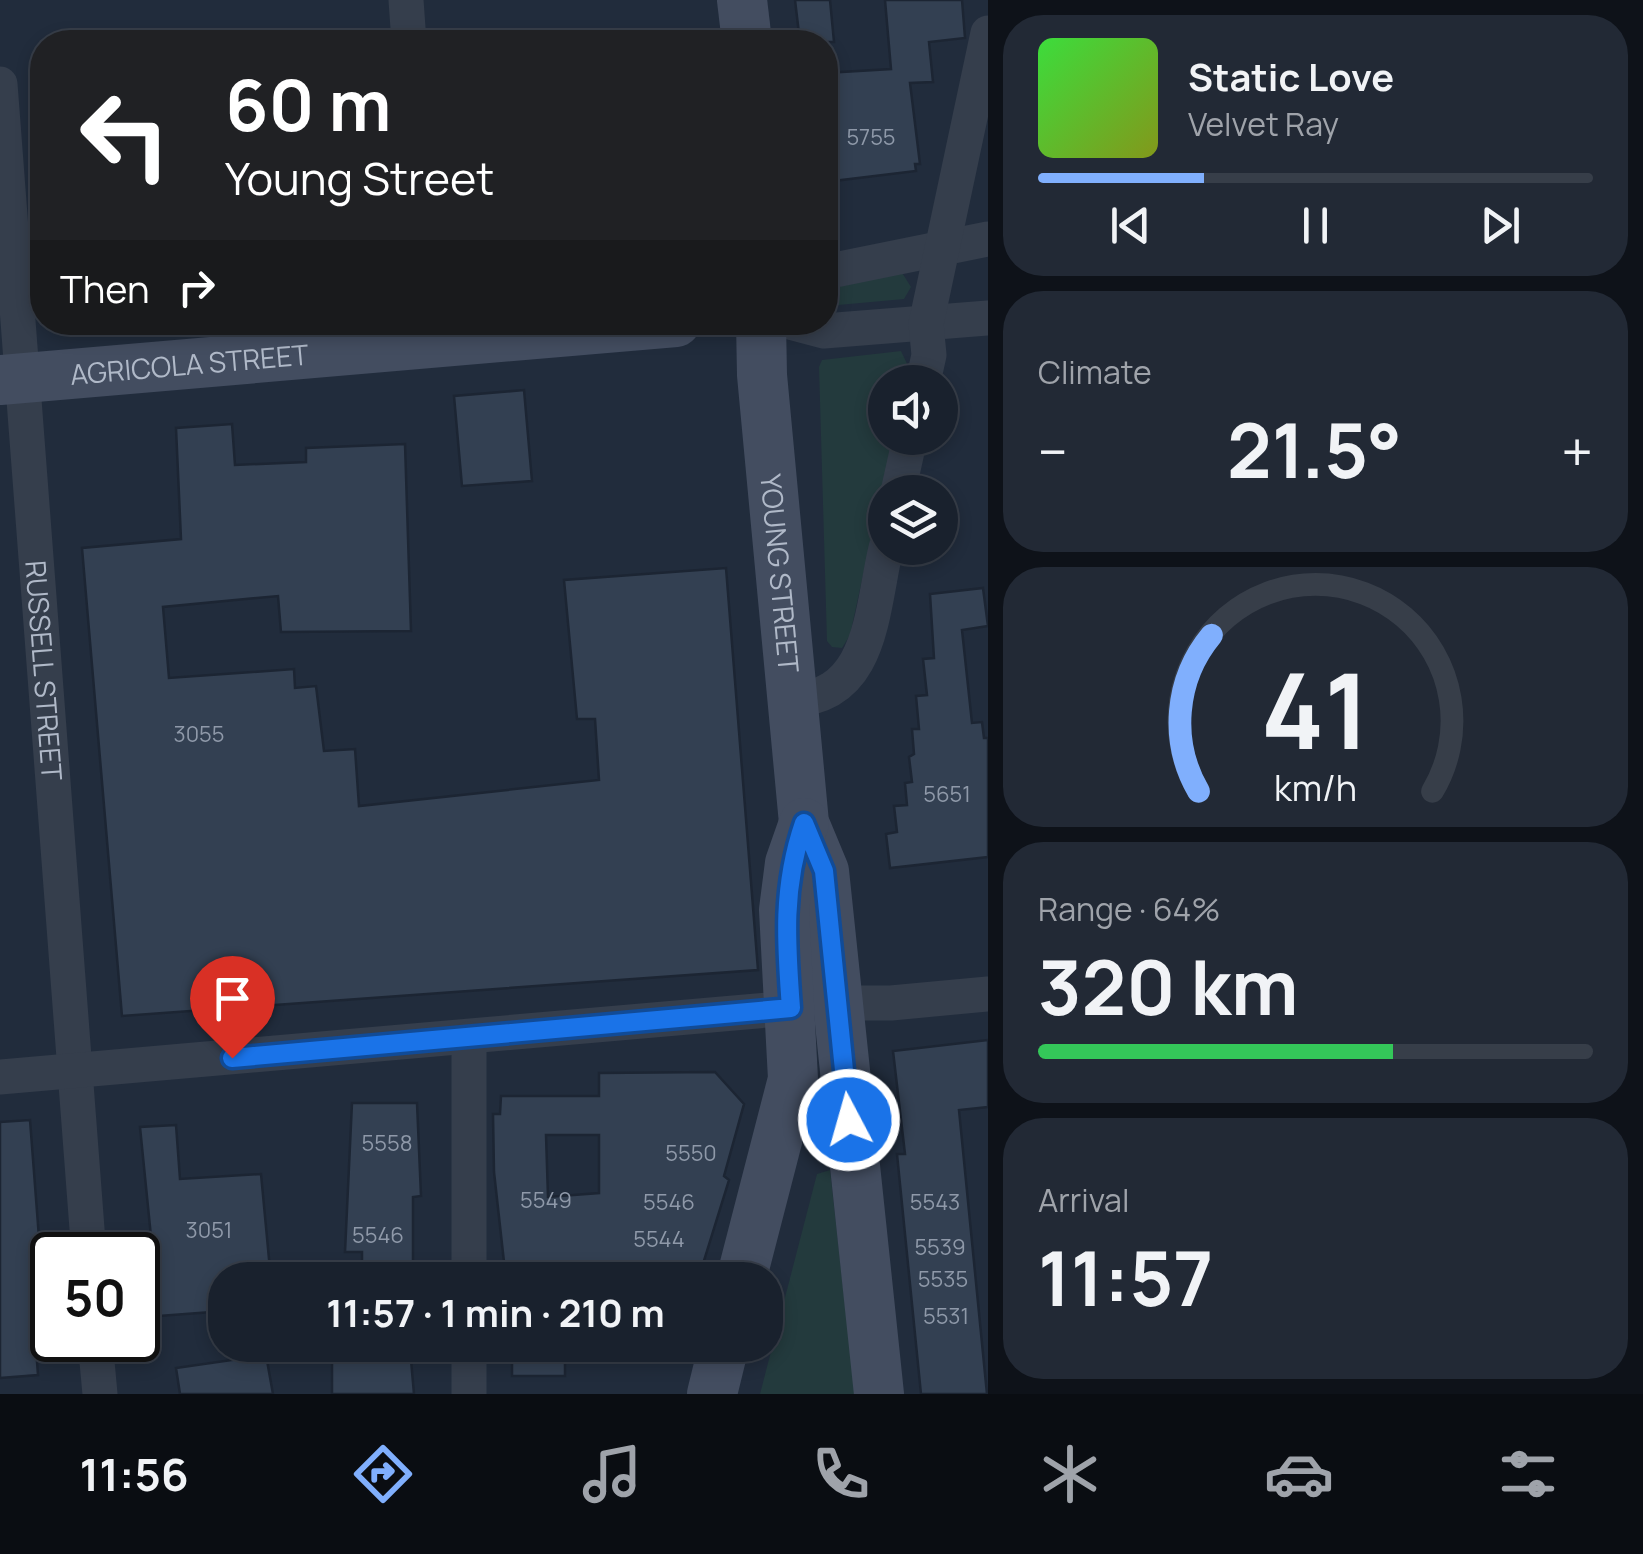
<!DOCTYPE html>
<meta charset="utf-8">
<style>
body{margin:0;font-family:Manrope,sans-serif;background:#222935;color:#f1f3f6;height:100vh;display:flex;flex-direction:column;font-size:38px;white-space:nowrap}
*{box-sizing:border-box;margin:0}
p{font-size:32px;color:#9fa3aa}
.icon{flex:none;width:55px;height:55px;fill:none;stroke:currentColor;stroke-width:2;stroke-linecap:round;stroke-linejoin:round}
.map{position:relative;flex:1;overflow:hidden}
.sheet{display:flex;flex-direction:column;gap:15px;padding:15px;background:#0e1219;width:655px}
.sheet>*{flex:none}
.banner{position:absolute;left:30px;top:30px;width:808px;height:305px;border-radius:40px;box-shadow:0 5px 15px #0003,0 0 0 2px #373e49;background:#202124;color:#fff;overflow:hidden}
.controls{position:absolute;left:868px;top:365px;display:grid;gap:20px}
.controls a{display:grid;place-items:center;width:90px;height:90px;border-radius:50%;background:#19212d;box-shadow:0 5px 15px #0003,0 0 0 2px #373e49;font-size:50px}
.speed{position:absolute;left:30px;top:1232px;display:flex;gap:20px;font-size:50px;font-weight:700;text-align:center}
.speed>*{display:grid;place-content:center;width:130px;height:130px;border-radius:50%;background:#19212d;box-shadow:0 5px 15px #0003,0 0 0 2px #373e49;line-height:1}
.speed .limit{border:5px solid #111;border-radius:15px;background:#fff;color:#111}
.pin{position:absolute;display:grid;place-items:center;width:85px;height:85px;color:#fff;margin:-102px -42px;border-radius:50% 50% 50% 0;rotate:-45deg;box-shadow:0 0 10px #0007}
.pin .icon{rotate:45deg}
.me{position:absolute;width:110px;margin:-55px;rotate:354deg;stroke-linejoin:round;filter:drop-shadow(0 0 8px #0008)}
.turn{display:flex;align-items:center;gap:35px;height:210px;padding:0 30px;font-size:45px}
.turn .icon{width:130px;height:130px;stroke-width:2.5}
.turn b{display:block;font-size:70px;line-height:85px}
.then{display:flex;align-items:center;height:95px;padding:0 30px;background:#0003;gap:20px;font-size:38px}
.big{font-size:75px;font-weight:700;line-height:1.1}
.sheet .tile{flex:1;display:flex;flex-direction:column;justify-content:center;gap:15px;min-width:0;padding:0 35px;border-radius:40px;background:#222935}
.sheet .dial{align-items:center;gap:0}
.dial svg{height:260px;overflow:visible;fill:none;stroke:#373e49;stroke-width:7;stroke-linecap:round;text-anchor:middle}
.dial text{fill:#f1f3f6;stroke:none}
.song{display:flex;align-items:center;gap:30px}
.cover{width:120px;height:120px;border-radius:15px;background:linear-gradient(135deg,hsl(120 70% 55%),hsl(70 70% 35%))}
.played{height:10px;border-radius:5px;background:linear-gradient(90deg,#80affd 30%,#373e49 30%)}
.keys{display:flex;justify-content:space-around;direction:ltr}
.heat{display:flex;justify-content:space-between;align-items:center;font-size:55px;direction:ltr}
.charge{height:15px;border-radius:8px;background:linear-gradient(90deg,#34c759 64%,#373e49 0)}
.trip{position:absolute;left:208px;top:1262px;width:575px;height:100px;border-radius:40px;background:#19212d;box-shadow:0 5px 15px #0003,0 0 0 2px #373e49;font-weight:700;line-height:100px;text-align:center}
.dock{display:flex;height:160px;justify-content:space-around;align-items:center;background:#0a0d12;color:#9fa3aa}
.dock .icon{width:70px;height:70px}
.dock .selected{color:#80affd}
.dock b{font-size:45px;color:#f1f3f6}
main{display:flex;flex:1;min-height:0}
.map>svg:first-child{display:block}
.green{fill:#233a3d}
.building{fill:#334052;stroke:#1c2533;stroke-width:2.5;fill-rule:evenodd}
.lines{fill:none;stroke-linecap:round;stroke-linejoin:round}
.street{stroke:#353e4c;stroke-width:35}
.secondary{stroke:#434d60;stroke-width:50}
.route-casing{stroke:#114b97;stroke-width:25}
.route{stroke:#1a73e8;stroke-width:18}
.labels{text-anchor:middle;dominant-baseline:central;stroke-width:10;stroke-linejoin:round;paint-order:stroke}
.number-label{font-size:22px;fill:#8f99a9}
.street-label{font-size:28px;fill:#b0b9c8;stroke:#1a2331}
</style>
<main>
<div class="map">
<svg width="988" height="1394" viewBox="0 0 988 1394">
<rect width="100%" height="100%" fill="#212c3c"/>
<path class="green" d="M901 271 911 287 904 299 827 306 825 290Z
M901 351 908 366 905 382H885V438H893L850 635 842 648 832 647 827 641 819 367 822 360Z
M830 1170 855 1394H760L817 1174Z"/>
<path class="building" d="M795 0H830L834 42H800Z
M885 0H962L965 38 929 42 933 82 910 83 920 164H915L916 171 825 182V73L891 69Z
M524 390 532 481 462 486 454 396Z
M232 424 235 465 306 462V448L405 444 411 631 281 632 278 596 163 607 169 678 294 669 295 688 316 686 324 751 355 749 359 806 599 780 595 719H577L564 580 726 568 758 970 122 1016 82 548 181 539 176 428Z
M983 588 988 626 962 630 972 723 982 722 984 738H988V857L890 868 886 834 897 832 894 806 907 805 905 783 912 782 909 757 914 754 912 729H919L916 696 927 695 923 659 934 658 930 594Z
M988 1040V1107L959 1110 987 1394H921L897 1154H905L893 1051Z
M715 1072 744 1104 724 1176 729 1180 698 1280H506L494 1172 493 1114H500L501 1096H599V1073ZM546 1135H599V1193L548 1197Z
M352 1103H417L421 1196 413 1197V1280H362V1252H345Z
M30 1120 41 1264 30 1265 38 1375 0 1378V1122Z
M176 1125 180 1179 261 1174 271 1280H225V1311L159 1316 140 1127Z
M512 1345H565V1376H512Z
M266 1355 273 1394H180L176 1368Z
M411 1360 414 1394H332V1362Z"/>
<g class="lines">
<g class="street">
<path d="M406 0 409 42"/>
<path id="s1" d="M0 84 89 1255"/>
<path d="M825 272 988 239"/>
<path d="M790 322 824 331 988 318"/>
<path d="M923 382 929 355 926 324 988 33"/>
<path d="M898 492 910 438"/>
<path d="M791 700C873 697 871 611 886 548"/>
<path d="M837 1003H891L988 994"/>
<path d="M0 1077 791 1008"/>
<path d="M469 1280V1039"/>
<path d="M95 1340 100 1394"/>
<path d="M469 1394V1345"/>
</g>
<g class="secondary">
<path d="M742 0 747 42"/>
<path id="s2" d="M761 322 762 375 804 823 824 871 879 1394"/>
<path id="s3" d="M0 380 676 322"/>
<path d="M741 1280 793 1079 784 910 790 863 804 823"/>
<path d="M712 1394 724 1345"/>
</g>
</g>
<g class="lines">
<defs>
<path id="route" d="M232 1058 791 1008C786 942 782 887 804 823L824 871 849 1120"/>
</defs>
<use href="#route" class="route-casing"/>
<use href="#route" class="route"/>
</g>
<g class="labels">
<g class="number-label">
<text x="871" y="137">5755</text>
<text x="199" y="734">3055</text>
<text x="947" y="794">5651</text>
<text x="387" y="1143">5558</text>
<text x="691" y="1153">5550</text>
<text x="546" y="1200">5549</text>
<text x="669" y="1202">5546</text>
<text x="935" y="1202">5543</text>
<text x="209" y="1230">3051</text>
<text x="378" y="1235">5546</text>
<text x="659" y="1239">5544</text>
<text x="940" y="1247">5539</text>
<text x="943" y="1279">5535</text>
<text x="946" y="1316">5531</text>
</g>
<g class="street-label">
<text stroke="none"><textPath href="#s3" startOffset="190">AGRICOLA STREET</textPath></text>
<text stroke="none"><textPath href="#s2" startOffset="252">YOUNG STREET</textPath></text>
<text stroke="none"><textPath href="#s1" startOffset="588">RUSSELL STREET</textPath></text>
</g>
</g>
</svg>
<div class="controls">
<a><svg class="icon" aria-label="sound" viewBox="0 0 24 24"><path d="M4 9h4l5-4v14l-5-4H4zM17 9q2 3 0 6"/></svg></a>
<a><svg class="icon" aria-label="layers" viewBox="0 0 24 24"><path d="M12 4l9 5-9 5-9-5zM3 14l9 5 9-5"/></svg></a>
</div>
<div class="speed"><div class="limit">50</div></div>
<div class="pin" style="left:232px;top:1058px;background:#d93025"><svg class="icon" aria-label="arrive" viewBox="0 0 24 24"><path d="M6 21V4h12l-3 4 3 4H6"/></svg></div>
<svg class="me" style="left:849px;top:1120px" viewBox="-20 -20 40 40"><circle r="17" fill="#1a73e8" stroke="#fff" stroke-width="3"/><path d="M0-11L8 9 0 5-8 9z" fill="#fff"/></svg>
<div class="trip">11:57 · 1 min · 210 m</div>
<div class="banner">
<div class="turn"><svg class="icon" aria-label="left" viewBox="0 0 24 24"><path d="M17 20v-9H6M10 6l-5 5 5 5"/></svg><div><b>60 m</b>Young Street</div></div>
<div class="then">Then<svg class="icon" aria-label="right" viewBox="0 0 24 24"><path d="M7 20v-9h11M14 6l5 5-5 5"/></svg></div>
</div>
</div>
<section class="sheet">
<div class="tile">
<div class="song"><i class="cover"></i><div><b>Static Love</b><p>Velvet Ray</p></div></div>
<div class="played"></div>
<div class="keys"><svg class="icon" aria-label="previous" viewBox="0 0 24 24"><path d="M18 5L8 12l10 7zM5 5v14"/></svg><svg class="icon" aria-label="pause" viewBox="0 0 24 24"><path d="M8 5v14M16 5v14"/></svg><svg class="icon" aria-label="next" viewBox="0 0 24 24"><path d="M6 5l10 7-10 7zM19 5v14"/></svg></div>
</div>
<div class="tile"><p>Climate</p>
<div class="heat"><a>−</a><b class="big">21.5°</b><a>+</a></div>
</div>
<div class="tile dial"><svg viewBox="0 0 100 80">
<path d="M14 69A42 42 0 1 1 86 69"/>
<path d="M14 69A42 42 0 0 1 18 21" stroke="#80affd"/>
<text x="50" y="56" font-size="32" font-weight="700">41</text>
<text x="50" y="72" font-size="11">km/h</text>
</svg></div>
<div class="tile"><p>Range · 64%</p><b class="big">320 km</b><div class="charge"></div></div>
<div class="tile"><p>Arrival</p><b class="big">11:57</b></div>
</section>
</main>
<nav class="dock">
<b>11:56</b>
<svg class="icon selected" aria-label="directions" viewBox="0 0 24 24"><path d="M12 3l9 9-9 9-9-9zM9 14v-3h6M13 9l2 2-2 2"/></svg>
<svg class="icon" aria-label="music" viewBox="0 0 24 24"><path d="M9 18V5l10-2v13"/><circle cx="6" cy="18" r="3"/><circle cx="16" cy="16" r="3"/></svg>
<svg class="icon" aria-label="phone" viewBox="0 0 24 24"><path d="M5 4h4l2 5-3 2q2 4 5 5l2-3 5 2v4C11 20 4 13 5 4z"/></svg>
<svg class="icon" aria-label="climate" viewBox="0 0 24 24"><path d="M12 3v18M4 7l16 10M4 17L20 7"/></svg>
<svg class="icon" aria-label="car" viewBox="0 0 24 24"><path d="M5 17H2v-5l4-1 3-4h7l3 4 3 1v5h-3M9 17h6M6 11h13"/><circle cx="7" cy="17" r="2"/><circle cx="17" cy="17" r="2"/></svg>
<svg class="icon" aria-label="filters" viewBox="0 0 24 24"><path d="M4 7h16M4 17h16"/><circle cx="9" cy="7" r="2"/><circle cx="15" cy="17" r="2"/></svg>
</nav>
